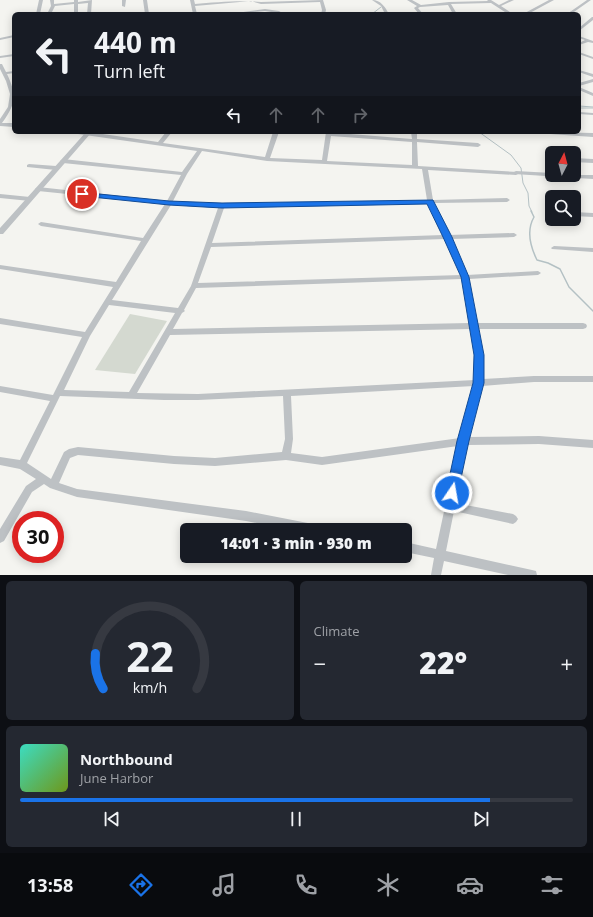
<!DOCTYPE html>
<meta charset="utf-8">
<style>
body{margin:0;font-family:"Open Sans",sans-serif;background:#242831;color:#f1f3f6;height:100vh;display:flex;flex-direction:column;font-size:15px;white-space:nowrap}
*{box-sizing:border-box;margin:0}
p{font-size:13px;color:#9ea1a6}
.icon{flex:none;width:22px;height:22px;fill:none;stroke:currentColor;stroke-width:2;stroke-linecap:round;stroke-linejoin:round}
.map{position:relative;height:575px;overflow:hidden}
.drawer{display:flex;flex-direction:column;gap:6px;padding:6px;background:#0d0f14;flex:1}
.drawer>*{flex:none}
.hud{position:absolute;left:12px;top:12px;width:569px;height:122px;border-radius:6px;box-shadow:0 2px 10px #0003;background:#171b24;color:#f1f3f6;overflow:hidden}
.needle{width:26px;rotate:6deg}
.fabs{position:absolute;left:545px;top:146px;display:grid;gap:8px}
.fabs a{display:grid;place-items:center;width:36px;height:36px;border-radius:6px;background:#171b24;box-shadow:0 2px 10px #0003;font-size:20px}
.speed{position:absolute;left:12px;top:511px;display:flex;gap:8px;font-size:20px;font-weight:700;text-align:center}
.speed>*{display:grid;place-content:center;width:52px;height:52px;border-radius:50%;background:#171b24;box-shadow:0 2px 10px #0003;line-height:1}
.speed .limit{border:6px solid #d22;background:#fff;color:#111}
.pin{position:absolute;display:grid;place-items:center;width:34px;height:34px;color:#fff;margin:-17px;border:2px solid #fff;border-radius:50%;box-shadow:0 1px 4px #0007}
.me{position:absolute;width:44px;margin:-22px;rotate:12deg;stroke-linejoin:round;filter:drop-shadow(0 0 3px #0008)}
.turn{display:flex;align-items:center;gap:14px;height:84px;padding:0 16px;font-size:18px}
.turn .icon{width:52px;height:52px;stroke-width:2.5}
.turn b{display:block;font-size:28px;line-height:34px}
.lanes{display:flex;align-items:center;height:38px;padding:0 16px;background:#0003;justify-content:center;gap:20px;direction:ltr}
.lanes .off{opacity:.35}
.big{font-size:30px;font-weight:800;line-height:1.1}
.drawer .card{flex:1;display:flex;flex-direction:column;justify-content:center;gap:6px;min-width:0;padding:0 14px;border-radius:6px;background:#242831}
.drawer .dial{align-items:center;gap:0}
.dial svg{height:104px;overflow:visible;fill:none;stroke:#363941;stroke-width:7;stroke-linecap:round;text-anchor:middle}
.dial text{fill:#f1f3f6;stroke:none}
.song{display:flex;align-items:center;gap:12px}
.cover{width:48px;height:48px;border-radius:6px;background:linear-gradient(135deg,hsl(170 70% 55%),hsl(80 70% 35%))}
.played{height:4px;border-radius:2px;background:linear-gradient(90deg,#1a73e8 85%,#363941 85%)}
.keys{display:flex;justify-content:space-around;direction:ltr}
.heat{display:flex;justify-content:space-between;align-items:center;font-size:22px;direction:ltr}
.drawer .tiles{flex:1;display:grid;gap:6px;grid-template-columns:1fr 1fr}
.card:last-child{grid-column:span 2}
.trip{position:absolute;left:180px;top:523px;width:232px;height:40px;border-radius:6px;background:#171b24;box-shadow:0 2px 10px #0003;font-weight:800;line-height:40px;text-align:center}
.tab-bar{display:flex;height:64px;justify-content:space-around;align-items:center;background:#090b0e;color:#9ea1a6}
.tab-bar .icon{width:28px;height:28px}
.tab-bar .selected{color:#1a73e8}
.tab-bar b{font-size:18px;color:#f1f3f6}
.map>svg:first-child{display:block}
.green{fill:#d4d9d0}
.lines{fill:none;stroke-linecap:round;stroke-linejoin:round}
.stream-far1{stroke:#b4c1c4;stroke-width:1}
.stream{stroke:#b4c1c4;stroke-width:1.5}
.minor{fill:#bdc1c4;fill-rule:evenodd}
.tertiary{fill:#bdc1c4;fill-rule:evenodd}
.route{fill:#1a73e8;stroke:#114b97}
</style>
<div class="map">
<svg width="593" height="575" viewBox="0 0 593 575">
<rect width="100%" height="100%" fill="#f4f4f0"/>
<path class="green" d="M130 314 167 321 135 374 95 370Z"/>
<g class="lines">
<path class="stream-far1" d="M372 14 381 7
M579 106 593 107
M579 108H593
M479 132 511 155 521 168 523 183 528 193 529 206 532 212"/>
<path class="stream" d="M531 211 534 217C526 231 530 246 537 260L548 263 560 269 569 287 593 311"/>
<path class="minor" d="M39 0H43L40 14H36Z
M50 0H54V4L74 2V0H78V2L92 0 91 14H87L88 3 78 4V14H74V4L55 6 51 14H47L51 6Z
M122 0H126L125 7 122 6Z
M143 0H147L149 14H145Z
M190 0H194L195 4C215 2 242 0 261 2L323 0 326 10 325 14H321L322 10 320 2 261 4 251 1 195 6 197 14H193Z
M372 0C381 0 385 7 389 14H385L381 6Z
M407 0H412L421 5 449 2 488 1 487 0H491L499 5 509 0H514L501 6 513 14H508L491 3 451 4 457 14H453L448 5 420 7 418 8 423 14H419L414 8 417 6Z
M549 0H554L528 14H523Z
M587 0H591L571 14H567Z
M265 9 279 11 284 14 265 11 229 14Z
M592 17H593V20L579 31V28Z
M14 35V37L0 40V38Z
M579 36 593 41V43L588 42 579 45V43L585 40 579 38Z
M579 52 593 57V59L579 54Z
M14 54V56L0 58V56Z
M0 64H2L6 72 14 71V73L7 74C17 95 16 104 2 123H14V127L0 126V119L8 107 10 94 6 81 0 69Z
M579 70 593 74V77L579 72Z
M593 79V82L579 86V83Z
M579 87 593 93V96L579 90Z
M579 112 593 113V115L579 114Z
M75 132H89L158 142 166 132H172L163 143 265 157 273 132H279L270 158 322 160 326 132 412 139 411 132H417V139L478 143 481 145 478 147 417 142 418 166 518 172V174L516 175 428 170 433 200 507 198 510 200 507 202 434 203 449 235 514 233 517 235 514 237 451 239 467 275 538 271 541 273 538 275 469 279 477 323H583L586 324 587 326 586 328 583 329H478L483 355V379L534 376H593V382H534L482 386 468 437 539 436 593 440V448L539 444 467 445 455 503 513 514 516 516 518 519 516 522 513 524 454 511 446 551 532 570 536 571 537 575H508L444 561 441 575H431L434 558 405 552V542L436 549 458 446 322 465 286 460 215 466 174 464 78 455 70 458 59 483 77 489 246 511 318 525 322 527 323 530H294L246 521 77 497 50 488 44 484 32 492 4 541 0 543V529L26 486 36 479 20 469 0 465V457L20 460 50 401 0 392V386L53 395 82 337 0 324V318L85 332 113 287 0 269V265L116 282 141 241 41 226 38 224 41 222 143 238 165 204 38 191 35 189 38 187 167 201 181 175 63 163 60 161 63 159 182 172 197 151 78 134ZM331 136 412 142V165L327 161ZM202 151 267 161 422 169 427 200 222 204 173 201 187 174ZM428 203 443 235 212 243 224 208ZM171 205 218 208 191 286 178 308 112 300ZM445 239 461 275 198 283 211 247ZM462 279 470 323 173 329 182 313 185 311 184 310 196 288ZM109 305 175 313 129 392 64 390 90 336ZM471 329 475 355V380L198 394 137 393 170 335ZM474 386 460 438 322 457 291 453 293 439 291 396ZM60 396 164 400H198L283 396 285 439 282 452 215 458 174 456 78 447 69 449 64 452 51 479 27 463Z
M547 132 593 133V137L550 134Z
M574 158 593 159V163L574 162Z
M29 164 56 166 59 168 56 170 27 167V165Z
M0 194 30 197 33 199 30 201 0 198Z
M574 212 593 213V217L574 216Z
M554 246 593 248V252L552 249 551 248Z"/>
<path class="tertiary" d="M86 132 91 133 3 234H0V228Z
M516 171 552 173V175H593V179L514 174V172Z"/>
</g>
<path class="route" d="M79 192 169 201 222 203 433 200 452 237 469 277 484 355V383L469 441 457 497 452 498 448 497 446 493 457 441 473 383 474 355 461 277 443 237 427 204 222 208 169 205 82 196H79Z"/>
</svg>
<div class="fabs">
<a><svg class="needle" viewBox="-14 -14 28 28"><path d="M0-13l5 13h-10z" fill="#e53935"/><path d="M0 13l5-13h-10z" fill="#9ea1a6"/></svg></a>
<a><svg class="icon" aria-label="search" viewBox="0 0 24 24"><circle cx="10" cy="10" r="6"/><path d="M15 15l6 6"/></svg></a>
</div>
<div class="speed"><div class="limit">30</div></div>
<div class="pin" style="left:82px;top:194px;background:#d93025"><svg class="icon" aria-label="arrive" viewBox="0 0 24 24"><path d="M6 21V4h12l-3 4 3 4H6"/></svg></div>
<svg class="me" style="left:452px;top:493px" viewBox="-20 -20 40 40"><circle r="17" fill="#1a73e8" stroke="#fff" stroke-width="3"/><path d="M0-11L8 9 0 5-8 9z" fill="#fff"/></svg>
<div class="trip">14:01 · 3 min · 930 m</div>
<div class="hud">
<div class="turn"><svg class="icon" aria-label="left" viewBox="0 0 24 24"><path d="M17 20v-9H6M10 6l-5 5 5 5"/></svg><div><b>440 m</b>Turn left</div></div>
<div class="lanes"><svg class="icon" aria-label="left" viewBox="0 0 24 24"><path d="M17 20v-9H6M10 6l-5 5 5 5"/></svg><svg class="icon off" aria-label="ahead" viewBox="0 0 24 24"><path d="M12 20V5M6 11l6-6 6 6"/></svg><svg class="icon off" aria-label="ahead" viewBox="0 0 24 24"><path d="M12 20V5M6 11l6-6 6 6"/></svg><svg class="icon off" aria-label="right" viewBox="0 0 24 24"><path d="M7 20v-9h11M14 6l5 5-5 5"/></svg></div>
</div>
</div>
<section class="drawer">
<div class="tiles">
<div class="card dial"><svg viewBox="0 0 100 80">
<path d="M14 69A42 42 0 1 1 86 69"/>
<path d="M14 69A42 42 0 0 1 8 42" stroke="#1a73e8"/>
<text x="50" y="56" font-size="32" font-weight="700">22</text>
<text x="50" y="72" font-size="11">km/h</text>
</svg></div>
<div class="card"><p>Climate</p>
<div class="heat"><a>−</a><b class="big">22°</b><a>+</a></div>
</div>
<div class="card">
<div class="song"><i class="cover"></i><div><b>Northbound</b><p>June Harbor</p></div></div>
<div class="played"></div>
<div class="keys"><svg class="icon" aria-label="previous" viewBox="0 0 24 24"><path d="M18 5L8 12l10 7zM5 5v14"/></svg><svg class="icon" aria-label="pause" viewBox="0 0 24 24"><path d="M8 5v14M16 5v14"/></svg><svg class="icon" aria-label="next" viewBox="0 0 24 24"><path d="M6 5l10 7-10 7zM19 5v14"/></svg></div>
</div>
</div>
</section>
<nav class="tab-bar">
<b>13:58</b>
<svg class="icon selected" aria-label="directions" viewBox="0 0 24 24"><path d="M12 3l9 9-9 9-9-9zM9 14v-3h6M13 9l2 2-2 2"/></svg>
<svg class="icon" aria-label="music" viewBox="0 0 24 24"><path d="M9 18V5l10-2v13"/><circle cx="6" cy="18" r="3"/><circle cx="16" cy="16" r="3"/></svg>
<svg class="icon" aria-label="phone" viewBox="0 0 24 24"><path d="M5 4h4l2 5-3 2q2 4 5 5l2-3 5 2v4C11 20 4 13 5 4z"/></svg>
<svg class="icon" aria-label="climate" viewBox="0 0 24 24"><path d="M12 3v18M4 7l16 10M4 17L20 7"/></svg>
<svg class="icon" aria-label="car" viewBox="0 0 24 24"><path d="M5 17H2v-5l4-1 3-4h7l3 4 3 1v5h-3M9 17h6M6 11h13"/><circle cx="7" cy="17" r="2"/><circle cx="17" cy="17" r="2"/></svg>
<svg class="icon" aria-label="filters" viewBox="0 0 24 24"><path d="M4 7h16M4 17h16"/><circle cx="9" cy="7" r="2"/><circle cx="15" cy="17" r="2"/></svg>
</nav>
